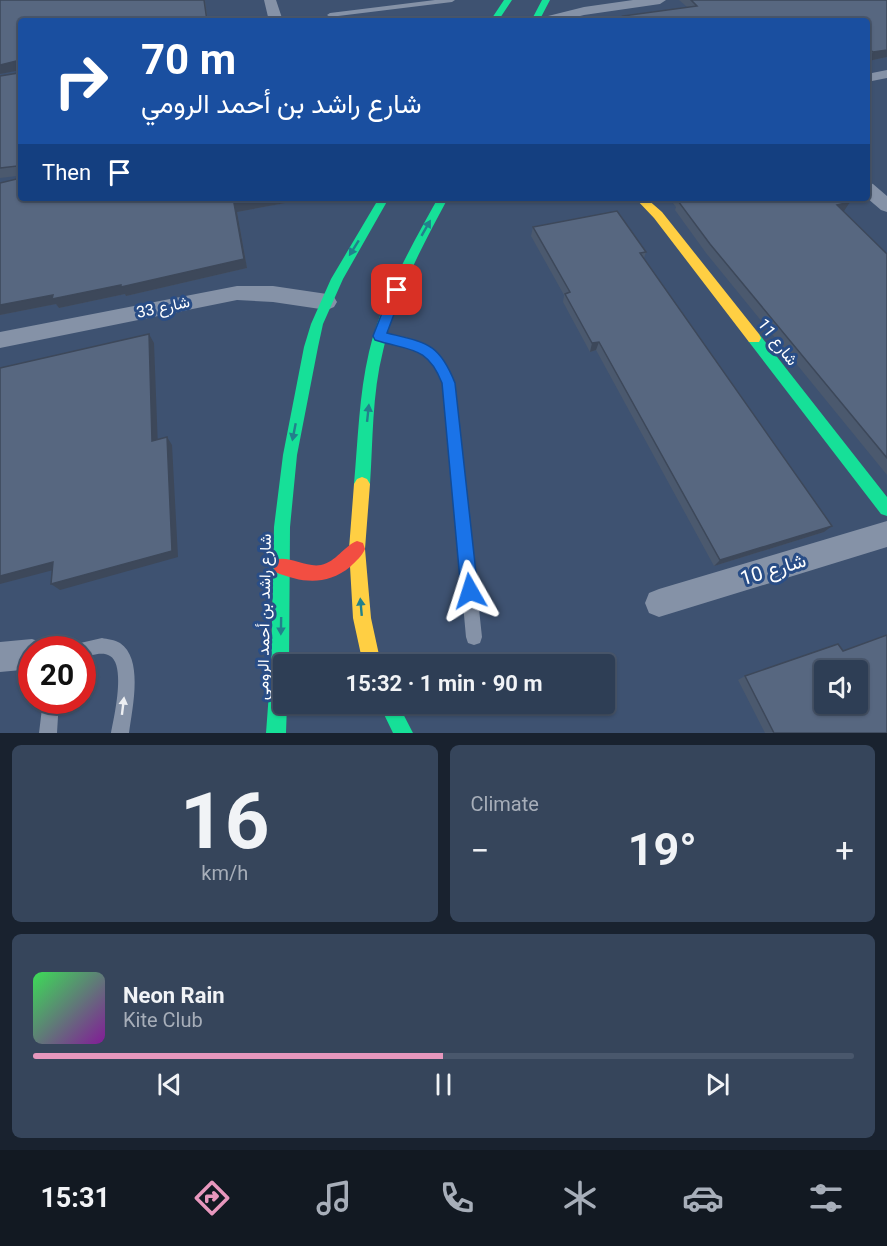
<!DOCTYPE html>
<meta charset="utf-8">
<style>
body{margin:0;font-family:Roboto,Vazirmatn,sans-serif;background:#36455b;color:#f1f3f6;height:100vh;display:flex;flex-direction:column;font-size:22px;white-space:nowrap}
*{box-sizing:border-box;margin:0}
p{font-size:20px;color:#a7aeb9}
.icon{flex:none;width:33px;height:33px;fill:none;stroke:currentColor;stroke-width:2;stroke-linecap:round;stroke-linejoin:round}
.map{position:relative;height:733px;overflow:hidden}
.panel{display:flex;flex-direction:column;gap:12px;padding:12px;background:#19222f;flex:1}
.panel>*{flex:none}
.top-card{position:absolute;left:18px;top:18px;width:852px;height:183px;border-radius:6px;box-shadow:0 2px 4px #0004,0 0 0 2px #49576c;background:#1a4fa0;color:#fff;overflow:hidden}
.fabs{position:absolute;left:814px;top:660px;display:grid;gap:12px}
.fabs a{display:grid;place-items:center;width:54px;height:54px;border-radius:6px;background:#2e3e55;box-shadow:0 2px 4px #0004,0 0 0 2px #49576c;font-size:30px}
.speed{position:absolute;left:18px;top:636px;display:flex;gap:12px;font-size:30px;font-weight:700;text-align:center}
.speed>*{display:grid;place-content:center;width:78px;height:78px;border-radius:50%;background:#2e3e55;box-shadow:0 2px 4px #0004,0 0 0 2px #49576c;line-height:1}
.speed .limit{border:9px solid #d22;background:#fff;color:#111}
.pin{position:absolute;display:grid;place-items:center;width:51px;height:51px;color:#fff;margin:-26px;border-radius:12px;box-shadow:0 3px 9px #0006}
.me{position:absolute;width:66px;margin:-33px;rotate:354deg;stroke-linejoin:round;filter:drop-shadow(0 0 4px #0008)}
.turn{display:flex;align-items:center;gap:21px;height:126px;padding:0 24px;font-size:27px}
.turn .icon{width:78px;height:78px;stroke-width:2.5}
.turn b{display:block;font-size:42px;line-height:51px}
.then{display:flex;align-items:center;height:57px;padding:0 24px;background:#0003;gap:12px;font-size:22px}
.big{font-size:45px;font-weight:700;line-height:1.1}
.panel .widget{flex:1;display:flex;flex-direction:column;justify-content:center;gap:9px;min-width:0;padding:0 21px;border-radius:9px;background:#36455b}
.panel .dial{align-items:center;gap:0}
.dial b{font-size:78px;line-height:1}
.song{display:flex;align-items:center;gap:18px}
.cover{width:72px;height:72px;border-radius:9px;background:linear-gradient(135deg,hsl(130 70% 55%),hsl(290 70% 35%))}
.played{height:6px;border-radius:3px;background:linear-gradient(90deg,#e797bd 50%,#49576c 50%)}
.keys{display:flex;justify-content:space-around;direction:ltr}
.heat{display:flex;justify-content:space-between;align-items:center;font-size:33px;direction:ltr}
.panel .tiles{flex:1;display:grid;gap:12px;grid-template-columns:1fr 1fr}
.widget:last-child{grid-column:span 2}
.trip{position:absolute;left:273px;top:654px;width:342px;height:60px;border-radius:6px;background:#2e3e55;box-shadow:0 2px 4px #0004,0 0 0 2px #49576c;font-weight:700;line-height:60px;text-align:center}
.tab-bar{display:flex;height:96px;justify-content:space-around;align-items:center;background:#121922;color:#a7aeb9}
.tab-bar .icon{width:42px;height:42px}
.tab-bar .on{color:#e797bd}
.tab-bar b{font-size:27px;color:#f1f3f6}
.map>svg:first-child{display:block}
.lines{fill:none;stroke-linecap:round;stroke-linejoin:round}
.lane{fill:#8592a7;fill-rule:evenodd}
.street{fill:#8592a7;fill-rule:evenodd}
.fast{fill:#16e098;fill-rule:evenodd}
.slow{fill:#ffcf43;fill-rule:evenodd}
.jam{fill:#f24e42;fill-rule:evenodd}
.wall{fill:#4b596e}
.shaded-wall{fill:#3d485a}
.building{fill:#576780;stroke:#3d485a;stroke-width:1.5;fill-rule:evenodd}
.oneway{fill:#22808c}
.oneway2{fill:#edeff2}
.route{fill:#1a73e8;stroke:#114b97;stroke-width:1.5}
.labels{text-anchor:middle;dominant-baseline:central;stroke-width:6;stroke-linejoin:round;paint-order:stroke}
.street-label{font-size:16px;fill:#fff;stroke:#294d86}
.near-street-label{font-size:20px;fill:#fff;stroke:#294d86}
</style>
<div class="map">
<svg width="887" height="733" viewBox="0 0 887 733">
<rect width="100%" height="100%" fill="#3e5271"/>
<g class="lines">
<path class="lane" d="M435 0H455L452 2 330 17 327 15 330 13Z
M381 333C419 339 440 344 455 383L482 637 480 643 474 645 468 643 466 637 443 383C429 347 409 350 377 340L375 337 377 334Z
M102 638C107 639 115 640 120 643 144 659 132 709 129 733H111C114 717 126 665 110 656 102 651 90 656 82 658V650H74L76 644Z
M43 700H59L57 733H39Z"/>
<path class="street" d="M264 0H276L283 21H269Z
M633 0H666L660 4 584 15 561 21H538L540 18 584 7Z
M887 70V78L867 82V74Z
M867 182 873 184 887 196V212L881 210 867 198Z
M237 286H273L327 294 334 297 337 302 334 307 327 310 273 302 237 300 0 348V332Z
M887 521V547L659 617 649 613 645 603 649 593 659 589Z
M32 639 43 643 45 650H32V669L0 672V642Z"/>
<path class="fast" d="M504 0H512L498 21H490Z
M542 0H550L539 21H531Z
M379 198H389L343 279 323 324 318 347 297 455 290 527 289 664H284V704H287L286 733H266L271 666 274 527 283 455 304 347 311 324 331 279Z
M438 198H448C422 247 395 296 383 351 372 394 373 440 370 484L367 489 362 491 357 489 354 484C358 440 359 395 369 352 382 297 411 247 438 198Z
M754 333 759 334 887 497V516L881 514 749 342 747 338 749 334Z
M379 704H398L413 733H393Z"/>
<path class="slow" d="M635 198H646L662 212 759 334 761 338 759 342H749L654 218Z
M362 477 367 479 370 484 365 549 371 618 381 664H363L353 618 349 549 354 484 357 479Z"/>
<path class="jam" d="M357 541 363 543 365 549C362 556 356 561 350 567 326 586 302 583 275 572L273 566 275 560C288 555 306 568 321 565 336 562 344 546 357 541Z"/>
</g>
<path class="wall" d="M0 0H205L208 21H21L296 201 237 212 247 268 126 296 125 294 59 308 56 304 0 315V183L17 179V176L0 178V76L18 73V70L0 74Z
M679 0H887V57L868 61 867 60V21H622L623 16 687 7Z
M669 198H845L844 211H843L887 254V475L706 253 675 210 676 207Z
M533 227 646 252 644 258 824 532 714 566 596 350 590 352 563 302 564 295 531 236Z
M745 676 887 733H765L738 680Z"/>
<path class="shaded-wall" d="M887 50V57L868 61 873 52Z
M16 61 21 70 0 74V65Z
M264 198H296V201L237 212 247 268 126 296 125 294 59 308 56 304 0 315V305L53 295 121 285 234 203Z
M850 202 844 211 831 214 837 205Z
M149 334 154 343 158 448 152 441Z
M599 342 596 350 590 352 592 343Z
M167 437 172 445 178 557 60 590 51 584Z
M832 526 824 532 714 566 720 560Z
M53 562 61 568 0 584V576Z"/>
<path class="building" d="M0 0H204L207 21H21V198H264L234 203 244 259 121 287V285L52 299 53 295 0 305V183L17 179V166L0 168V76L18 73 19 63 16 61 0 65Z
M691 0H887V50L873 52 869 49 867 50V21H628L623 16 697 6Z
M679 198H845L850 202 837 205 887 254V458L710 244 678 201 681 200Z
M617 211 646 252 640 253 832 526 720 560 599 342 592 343 565 294 570 292 533 227Z
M149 334 152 441 167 437 172 551 51 584 53 562 0 576V368Z
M887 635V733H774L745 676 838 644 843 651ZM825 670H858V704H825Z"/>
<defs><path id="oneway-solid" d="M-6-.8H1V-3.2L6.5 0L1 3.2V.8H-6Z" transform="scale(1.5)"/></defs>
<g class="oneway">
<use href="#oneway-solid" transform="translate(426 228) rotate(-60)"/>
<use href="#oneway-solid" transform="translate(354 248) rotate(122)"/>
<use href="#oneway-solid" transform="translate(368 413) rotate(-84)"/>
<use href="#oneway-solid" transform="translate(294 432) rotate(101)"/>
<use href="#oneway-solid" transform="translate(361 607) rotate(-95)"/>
<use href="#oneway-solid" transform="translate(281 626) rotate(91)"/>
</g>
<use class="oneway2" href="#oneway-solid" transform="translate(123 706) rotate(-83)"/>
<path class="route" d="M397 286 403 290 387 333C427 343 439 343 455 383L478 591 476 597 470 600 464 597 461 591 442 383C427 345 409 351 375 340L373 336 391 290Z"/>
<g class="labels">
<g class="street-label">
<text transform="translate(163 307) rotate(-12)">شارع 33</text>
<text transform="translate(778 342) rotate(52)">شارع 11</text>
<text transform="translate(264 617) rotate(-89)">شارع راشد بن أحمد الرومي</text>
</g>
<g class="near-street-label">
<text transform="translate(773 569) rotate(-17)">شارع 10</text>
</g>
</g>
</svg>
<div class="fabs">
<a><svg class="icon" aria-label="sound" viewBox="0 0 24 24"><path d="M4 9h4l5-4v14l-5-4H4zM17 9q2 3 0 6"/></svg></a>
</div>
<div class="speed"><div class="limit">20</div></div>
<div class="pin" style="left:397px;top:290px;background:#d93025"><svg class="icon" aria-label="arrive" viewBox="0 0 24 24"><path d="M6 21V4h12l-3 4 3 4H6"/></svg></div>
<svg class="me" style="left:470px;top:591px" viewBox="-20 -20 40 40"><path d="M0-17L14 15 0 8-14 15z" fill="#1a73e8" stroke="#fff" stroke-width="4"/></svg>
<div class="trip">15:32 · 1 min · 90 m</div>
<div class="top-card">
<div class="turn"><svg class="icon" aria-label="right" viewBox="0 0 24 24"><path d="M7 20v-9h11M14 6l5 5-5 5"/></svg><div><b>70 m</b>شارع راشد بن أحمد الرومي</div></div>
<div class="then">Then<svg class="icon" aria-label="arrive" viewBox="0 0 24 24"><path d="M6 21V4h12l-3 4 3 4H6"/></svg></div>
</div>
</div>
<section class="panel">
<div class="tiles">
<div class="widget dial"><b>16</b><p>km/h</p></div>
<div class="widget"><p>Climate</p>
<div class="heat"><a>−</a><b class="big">19°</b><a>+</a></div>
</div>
<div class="widget">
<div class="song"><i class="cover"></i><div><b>Neon Rain</b><p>Kite Club</p></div></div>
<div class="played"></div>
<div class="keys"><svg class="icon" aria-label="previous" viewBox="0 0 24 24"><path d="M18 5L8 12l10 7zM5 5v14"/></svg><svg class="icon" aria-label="pause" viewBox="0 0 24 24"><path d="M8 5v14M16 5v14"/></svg><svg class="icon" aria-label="next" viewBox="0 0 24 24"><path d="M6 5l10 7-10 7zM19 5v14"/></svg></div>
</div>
</div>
</section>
<nav class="tab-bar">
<b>15:31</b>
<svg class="icon on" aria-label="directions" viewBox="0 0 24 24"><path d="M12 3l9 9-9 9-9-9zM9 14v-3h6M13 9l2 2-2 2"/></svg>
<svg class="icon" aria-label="music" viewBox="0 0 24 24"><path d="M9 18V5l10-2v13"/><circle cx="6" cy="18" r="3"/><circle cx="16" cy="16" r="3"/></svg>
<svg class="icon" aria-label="phone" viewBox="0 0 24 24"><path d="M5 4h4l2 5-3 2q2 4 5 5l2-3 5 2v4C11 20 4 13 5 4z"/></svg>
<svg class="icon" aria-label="climate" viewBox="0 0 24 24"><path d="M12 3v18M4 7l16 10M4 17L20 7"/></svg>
<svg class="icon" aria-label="car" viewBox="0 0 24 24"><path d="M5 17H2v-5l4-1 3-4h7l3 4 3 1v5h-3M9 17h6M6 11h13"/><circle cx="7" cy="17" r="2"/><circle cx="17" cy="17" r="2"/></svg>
<svg class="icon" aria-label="filters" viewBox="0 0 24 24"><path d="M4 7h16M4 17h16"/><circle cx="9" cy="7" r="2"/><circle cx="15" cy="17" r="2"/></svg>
</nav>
